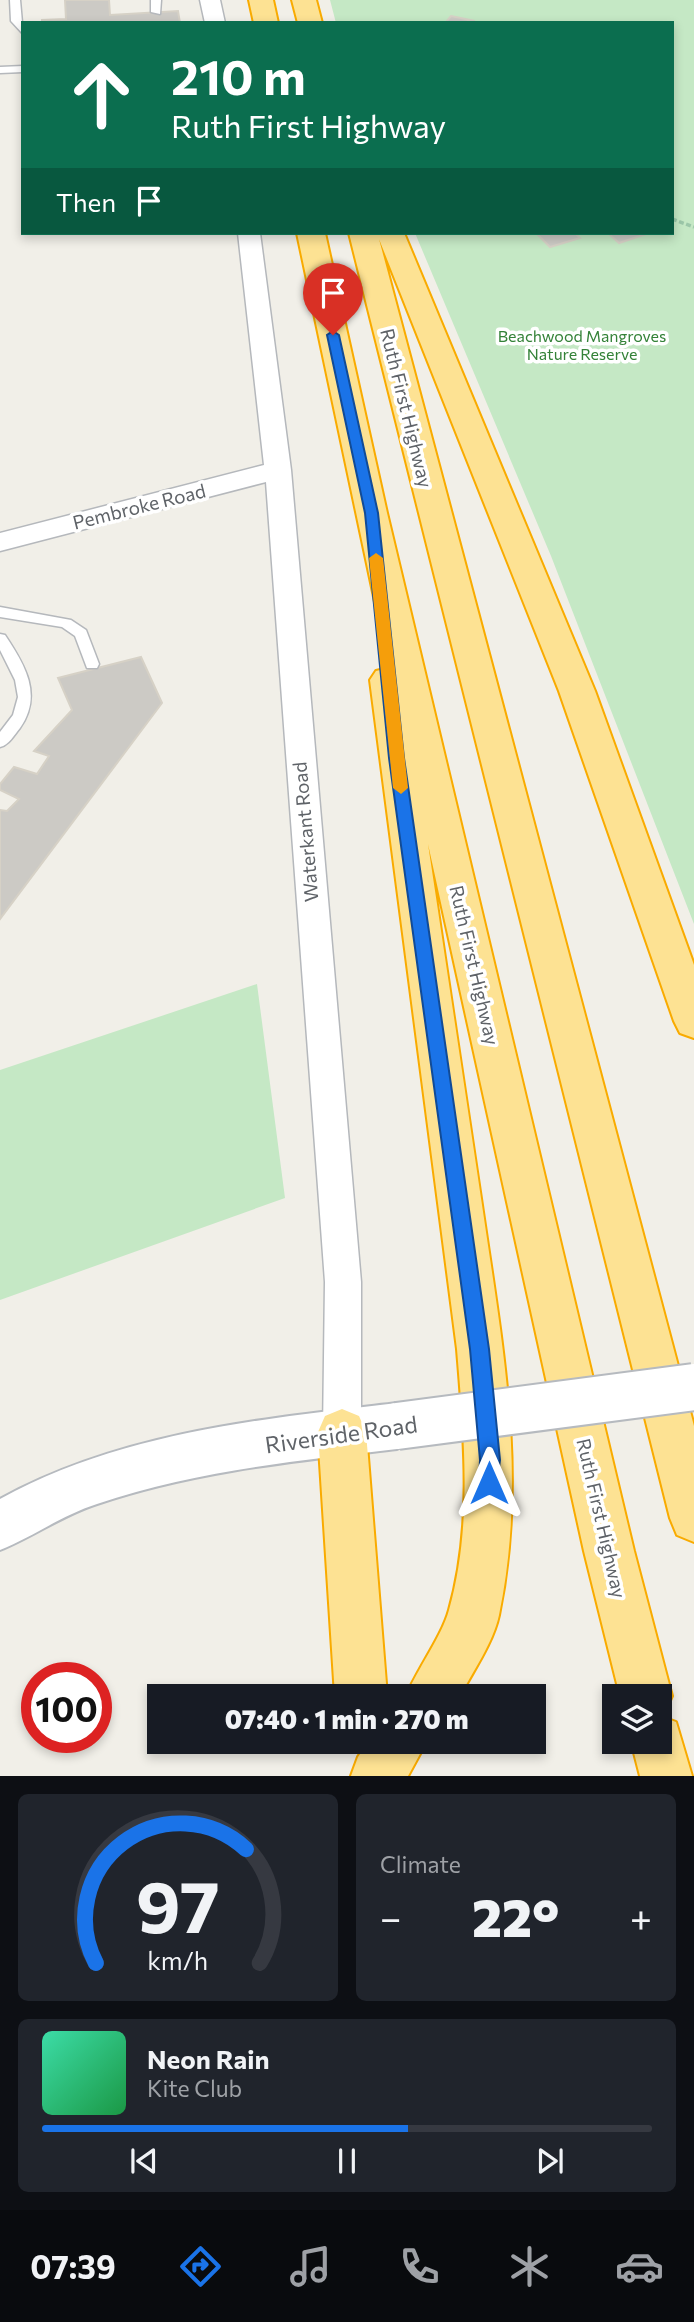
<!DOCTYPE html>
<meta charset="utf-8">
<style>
body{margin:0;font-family:Commissioner,sans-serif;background:#20242c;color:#f1f3f6;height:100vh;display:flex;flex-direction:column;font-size:26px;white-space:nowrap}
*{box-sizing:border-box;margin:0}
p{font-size:23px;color:#9ea1a6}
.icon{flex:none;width:38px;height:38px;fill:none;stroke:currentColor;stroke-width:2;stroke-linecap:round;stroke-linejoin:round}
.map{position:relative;height:1776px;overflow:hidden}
.details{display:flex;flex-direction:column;gap:18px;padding:18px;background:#0d0f14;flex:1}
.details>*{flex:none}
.top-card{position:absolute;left:21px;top:21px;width:653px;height:214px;border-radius:0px;box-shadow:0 4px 10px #0003;background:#0b6e4f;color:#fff;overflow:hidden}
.fabs{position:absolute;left:602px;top:1684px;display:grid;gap:14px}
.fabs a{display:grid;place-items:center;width:70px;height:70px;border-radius:0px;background:#171b24;box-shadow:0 4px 10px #0003;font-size:35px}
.speed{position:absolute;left:21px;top:1662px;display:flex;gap:14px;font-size:35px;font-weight:700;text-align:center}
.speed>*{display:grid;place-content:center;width:91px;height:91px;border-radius:50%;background:#171b24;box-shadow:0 4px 10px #0003;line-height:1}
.speed .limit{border:10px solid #d22;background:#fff;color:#111}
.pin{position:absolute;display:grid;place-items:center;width:60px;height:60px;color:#fff;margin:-72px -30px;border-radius:50% 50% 50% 0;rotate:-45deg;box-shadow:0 0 7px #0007}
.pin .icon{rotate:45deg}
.me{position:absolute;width:77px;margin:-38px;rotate:0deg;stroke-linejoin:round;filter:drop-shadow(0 0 5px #0008)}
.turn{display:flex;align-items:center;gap:24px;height:147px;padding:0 35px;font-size:32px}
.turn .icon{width:91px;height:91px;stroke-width:2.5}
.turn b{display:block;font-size:49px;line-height:60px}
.then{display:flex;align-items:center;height:66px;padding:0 35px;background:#0003;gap:14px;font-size:26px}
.big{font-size:52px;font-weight:800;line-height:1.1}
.details .card{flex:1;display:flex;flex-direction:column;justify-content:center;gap:10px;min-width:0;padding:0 24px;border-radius:10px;background:#20242c}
.details .dial{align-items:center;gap:0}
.dial svg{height:182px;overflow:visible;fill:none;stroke:#363941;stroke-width:7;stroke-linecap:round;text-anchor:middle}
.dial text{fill:#f1f3f6;stroke:none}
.song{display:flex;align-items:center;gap:21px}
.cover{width:84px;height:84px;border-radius:10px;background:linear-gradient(135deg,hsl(160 70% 55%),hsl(140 70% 35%))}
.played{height:7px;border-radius:4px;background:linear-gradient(90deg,#1a73e8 60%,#363941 60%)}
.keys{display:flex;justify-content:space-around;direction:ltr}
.heat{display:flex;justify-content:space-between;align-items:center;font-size:38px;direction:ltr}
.details .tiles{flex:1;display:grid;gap:18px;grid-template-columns:1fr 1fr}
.card:last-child{grid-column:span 2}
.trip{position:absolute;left:147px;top:1684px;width:399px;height:70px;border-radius:0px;background:#171b24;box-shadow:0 4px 10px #0003;font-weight:800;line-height:70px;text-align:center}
.tab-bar{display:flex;height:112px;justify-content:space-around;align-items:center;background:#090b0e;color:#9ea1a6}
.tab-bar .icon{width:49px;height:49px}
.tab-bar .current{color:#1a73e8}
.tab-bar b{font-size:32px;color:#f1f3f6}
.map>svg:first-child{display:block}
.green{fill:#c5e8c5}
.building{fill:#cccac5;stroke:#d6d1c6;stroke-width:2}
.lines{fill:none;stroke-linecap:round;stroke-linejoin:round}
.service-casing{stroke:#b5b8bc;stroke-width:3}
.minor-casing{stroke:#b5b8bc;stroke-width:3}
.secondary-casing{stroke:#b6babf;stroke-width:4}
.motorway-casing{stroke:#f9ab00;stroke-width:4}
.path{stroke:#9cc7a9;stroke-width:3.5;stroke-dasharray:5 2.5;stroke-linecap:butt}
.service{fill:#fff;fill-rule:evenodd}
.minor{fill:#fff;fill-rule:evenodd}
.secondary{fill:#fff;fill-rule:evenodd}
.motorway{fill:#fde293;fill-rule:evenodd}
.secondary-bridge-casing{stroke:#b6babf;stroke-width:50;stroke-linecap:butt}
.secondary-bridge{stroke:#fff;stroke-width:46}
.route{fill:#1a73e8;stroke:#114b97;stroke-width:2}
.slow{fill:#f59e0b}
.labels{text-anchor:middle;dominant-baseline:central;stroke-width:7;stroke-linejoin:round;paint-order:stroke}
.far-park-label{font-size:16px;fill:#348238;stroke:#fff}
.street-label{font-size:19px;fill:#5f6368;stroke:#fff}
.near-street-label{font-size:23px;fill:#5f6368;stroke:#fff}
</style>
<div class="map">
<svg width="694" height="1776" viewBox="0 0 694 1776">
<rect width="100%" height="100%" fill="#f1efe8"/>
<path class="green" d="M330 0H694V924L551 556 415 233H672V23H336Z
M257 984 285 1198 0 1300V1070Z"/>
<path class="building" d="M65 0H109L110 15 178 11 180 23H42V20L66 19Z
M451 16 475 21 445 23Z
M536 233H575L580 238 550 247Z
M608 233H645L646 234 619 243Z
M141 657 162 703 0 919V810L7 811 19 799 0 790V784L14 767 37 774 49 756 34 751 72 710 58 678Z"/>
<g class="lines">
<defs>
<path id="service" d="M10 0H20L23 34 11 21Z
M151 0H161L160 14 151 12Z
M23 66V72L0 73V67Z
M0 607 71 620 86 630 99 664 97 668H87L75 636 62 627 0 617Z
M0 634 5 635C25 665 43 695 20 728 14 735 9 745 0 747V732L13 715 18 697 15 680 0 650Z"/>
<path id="minor" d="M200 0H220L225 23H205Z
M238 233H260L291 470 361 1282V1432L356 1445 342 1451 328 1445 323 1432 325 1282 266 482 0 551V533L264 465Z"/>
<path id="secondary" d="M397 1403 414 1410 421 1426 414 1442 397 1449C296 1461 194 1471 97 1504 62 1515 33 1537 0 1550V1499C122 1432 261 1419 397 1403Z"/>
<path id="motorway" d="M249 0H273L278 23H254Z
M292 0H316L322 23H298Z
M297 233H325L387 513 634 1551 672 1696 664 1714 660 1716 676 1722 692 1776H640L631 1741H660V1696H620L584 1551 428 844C446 964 464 1084 482 1205 502 1343 528 1476 499 1615 493 1643 473 1671 460 1696H406C418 1668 442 1636 449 1610 473 1525 464 1435 457 1349L370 680 376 671 389 668Z
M349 233H404L595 691 694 965V1038L680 1033 674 1021 559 691 379 239 694 1426V1542L677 1535 670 1518Z
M342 1409 359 1416 366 1432 387 1696H335L318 1432 325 1416Z
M369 1741H427L408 1776H351L358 1757Z"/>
</defs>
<use href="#service" class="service-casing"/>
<use href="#minor" class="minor-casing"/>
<use href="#secondary" class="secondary-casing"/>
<use href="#motorway" class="motorway-casing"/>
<path class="path" d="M672 219 694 227"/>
<use href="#service" class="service"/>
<use href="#minor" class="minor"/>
<use href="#secondary" class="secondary"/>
<use href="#motorway" class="motorway"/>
<defs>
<path id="secondary-bridge" d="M397 1426 694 1387"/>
</defs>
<use href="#secondary-bridge" class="secondary-bridge-casing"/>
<use href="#secondary-bridge" class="secondary-bridge"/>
</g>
<path class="route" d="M333 331 339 335 378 513 404 758 489 1349 500 1460 496 1490 489 1493 482 1490 479 1483 480 1460 470 1349 389 758 365 513 327 335Z"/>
<path class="slow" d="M376 553 383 558 408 788 401 794 393 788 369 558Z"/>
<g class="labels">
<g class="far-park-label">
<text x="582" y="335">Beachwood Mangroves<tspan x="582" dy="18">Nature Reserve</tspan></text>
</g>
<g class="street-label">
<text transform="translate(407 408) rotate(76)">Ruth First Highway</text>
<text transform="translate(139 506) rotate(-14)">Pembroke Road</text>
<text transform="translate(305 832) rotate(-95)">Waterkant Road</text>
<text transform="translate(475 965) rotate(77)">Ruth First Highway</text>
<text transform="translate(602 1518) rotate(77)">Ruth First Highway</text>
</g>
<g class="near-street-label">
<text transform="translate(341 1434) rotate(-8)">Riverside Road</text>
</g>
</g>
</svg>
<div class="fabs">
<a><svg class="icon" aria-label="layers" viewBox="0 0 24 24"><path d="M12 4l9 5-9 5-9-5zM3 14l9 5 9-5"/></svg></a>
</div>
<div class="speed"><div class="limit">100</div></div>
<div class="pin" style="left:333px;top:335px;background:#d93025"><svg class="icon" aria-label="arrive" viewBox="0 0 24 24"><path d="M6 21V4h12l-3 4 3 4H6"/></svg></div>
<svg class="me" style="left:489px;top:1483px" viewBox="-20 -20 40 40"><path d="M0-17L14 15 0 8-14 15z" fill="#1a73e8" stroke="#fff" stroke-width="4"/></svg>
<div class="trip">07:40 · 1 min · 270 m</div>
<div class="top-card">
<div class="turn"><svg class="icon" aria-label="ahead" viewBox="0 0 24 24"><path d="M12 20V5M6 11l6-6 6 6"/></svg><div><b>210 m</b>Ruth First Highway</div></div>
<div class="then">Then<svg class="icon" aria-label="arrive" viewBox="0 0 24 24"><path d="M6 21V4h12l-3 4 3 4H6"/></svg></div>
</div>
</div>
<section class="details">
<div class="tiles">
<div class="card dial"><svg viewBox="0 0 100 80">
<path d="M14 69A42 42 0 1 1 86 69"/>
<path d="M14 69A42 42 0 0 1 80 19" stroke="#1a73e8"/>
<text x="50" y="56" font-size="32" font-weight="700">97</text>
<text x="50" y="72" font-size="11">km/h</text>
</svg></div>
<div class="card"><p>Climate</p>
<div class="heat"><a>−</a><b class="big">22°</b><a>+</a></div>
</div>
<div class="card">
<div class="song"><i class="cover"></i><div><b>Neon Rain</b><p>Kite Club</p></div></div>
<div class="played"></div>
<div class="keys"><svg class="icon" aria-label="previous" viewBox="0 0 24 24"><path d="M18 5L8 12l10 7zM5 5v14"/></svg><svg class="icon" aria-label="pause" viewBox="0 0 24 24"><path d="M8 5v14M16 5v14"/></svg><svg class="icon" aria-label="next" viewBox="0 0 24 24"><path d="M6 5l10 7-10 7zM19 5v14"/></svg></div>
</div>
</div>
</section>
<nav class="tab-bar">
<b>07:39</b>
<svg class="icon current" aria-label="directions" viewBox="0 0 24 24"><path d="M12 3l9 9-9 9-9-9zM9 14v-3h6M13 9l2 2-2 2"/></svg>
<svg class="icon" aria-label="music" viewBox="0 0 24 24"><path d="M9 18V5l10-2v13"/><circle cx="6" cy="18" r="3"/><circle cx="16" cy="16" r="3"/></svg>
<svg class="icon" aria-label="phone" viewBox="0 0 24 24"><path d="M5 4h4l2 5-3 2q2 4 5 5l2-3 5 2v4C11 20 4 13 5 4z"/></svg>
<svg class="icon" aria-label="climate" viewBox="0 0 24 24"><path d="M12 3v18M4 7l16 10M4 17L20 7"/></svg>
<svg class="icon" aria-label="car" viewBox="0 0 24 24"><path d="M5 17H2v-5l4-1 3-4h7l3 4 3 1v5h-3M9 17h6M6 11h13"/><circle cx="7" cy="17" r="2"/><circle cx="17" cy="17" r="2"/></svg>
</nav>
